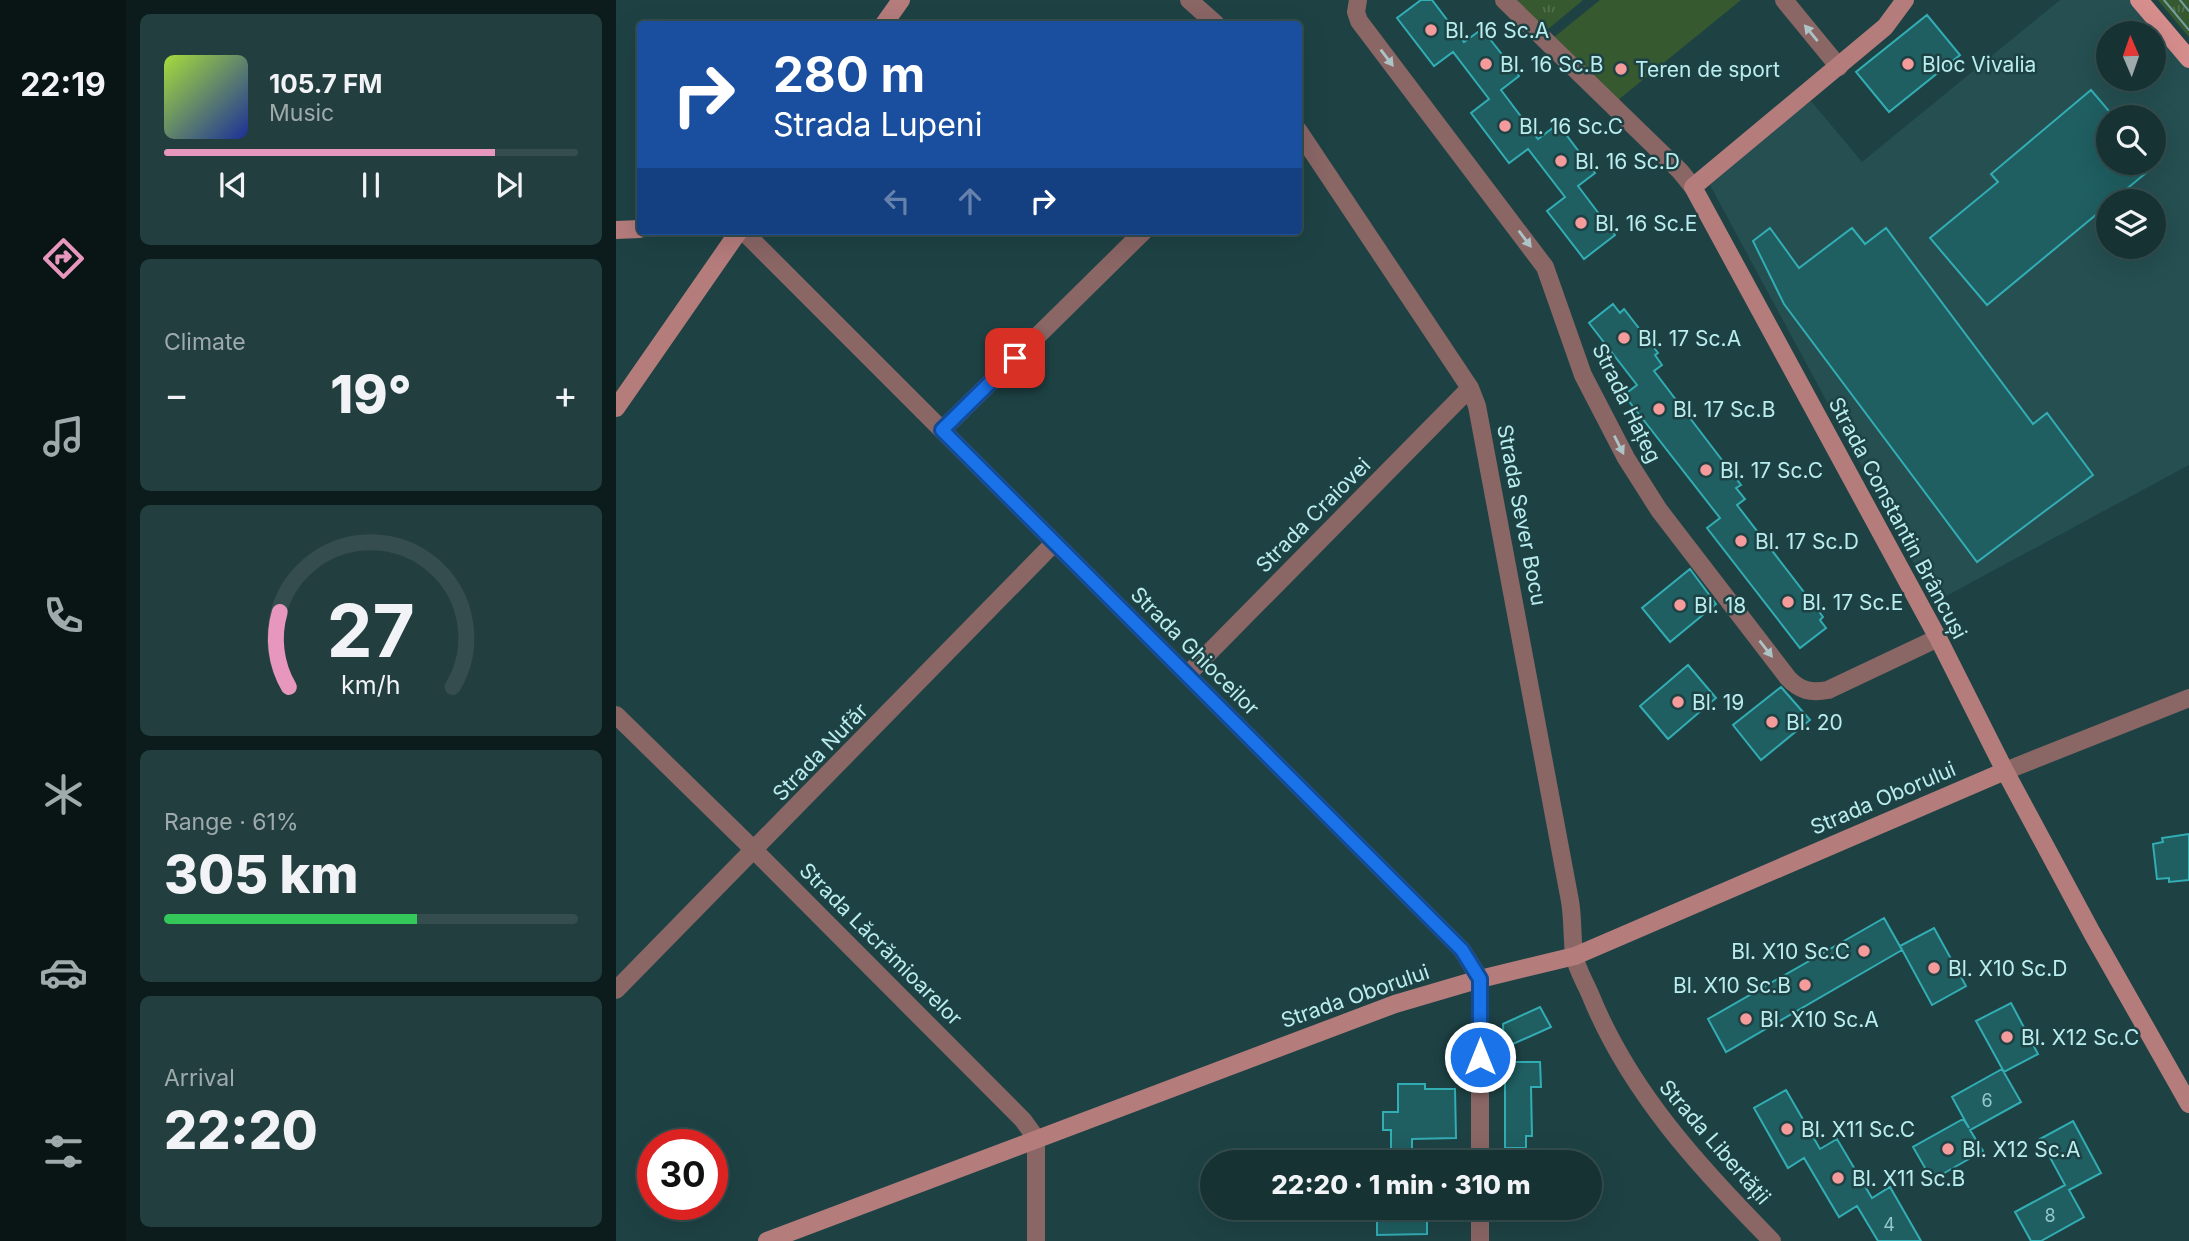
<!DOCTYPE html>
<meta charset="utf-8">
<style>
body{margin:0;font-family:Inter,sans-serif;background:#233e3f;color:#f1f3f6;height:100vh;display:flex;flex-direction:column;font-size:26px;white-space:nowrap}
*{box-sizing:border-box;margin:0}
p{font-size:23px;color:#9eaaac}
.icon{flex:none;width:38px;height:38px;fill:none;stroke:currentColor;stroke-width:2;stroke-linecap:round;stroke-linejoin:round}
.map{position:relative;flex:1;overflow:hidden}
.sheet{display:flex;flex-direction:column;gap:14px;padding:14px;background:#0c1c1c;width:490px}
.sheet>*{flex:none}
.top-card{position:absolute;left:21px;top:21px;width:665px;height:214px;border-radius:7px;box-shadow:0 7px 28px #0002,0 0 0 2px #354d4e;background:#1a4fa0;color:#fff;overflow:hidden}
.needle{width:46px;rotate:358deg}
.fabs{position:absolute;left:1480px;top:21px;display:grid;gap:14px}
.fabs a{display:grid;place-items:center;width:70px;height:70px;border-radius:50%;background:#163233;box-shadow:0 7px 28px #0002,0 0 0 2px #354d4e;font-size:35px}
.speed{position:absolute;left:21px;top:1129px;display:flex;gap:14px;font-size:35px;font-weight:700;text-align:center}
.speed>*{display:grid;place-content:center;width:91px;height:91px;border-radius:50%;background:#163233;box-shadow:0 7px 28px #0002,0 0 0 2px #354d4e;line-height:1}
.speed .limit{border:10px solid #d22;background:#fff;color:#111}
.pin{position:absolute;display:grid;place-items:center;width:60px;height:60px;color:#fff;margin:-30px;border-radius:14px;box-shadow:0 4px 10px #0006}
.me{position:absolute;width:77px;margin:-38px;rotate:0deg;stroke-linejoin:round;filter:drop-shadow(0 0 5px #0008)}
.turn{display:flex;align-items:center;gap:24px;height:147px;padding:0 21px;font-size:32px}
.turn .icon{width:91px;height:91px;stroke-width:2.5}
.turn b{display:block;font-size:49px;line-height:60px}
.lanes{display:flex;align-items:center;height:66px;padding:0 21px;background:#0003;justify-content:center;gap:35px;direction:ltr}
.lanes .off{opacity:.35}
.big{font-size:52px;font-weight:800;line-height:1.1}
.sheet .card{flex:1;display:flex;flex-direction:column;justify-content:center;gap:10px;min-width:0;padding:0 24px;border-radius:10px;background:#233e3f}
.sheet .dial{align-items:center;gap:0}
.dial svg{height:182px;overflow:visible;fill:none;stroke:#354d4e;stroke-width:7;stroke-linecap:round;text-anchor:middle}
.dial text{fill:#f1f3f6;stroke:none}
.song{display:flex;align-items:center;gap:21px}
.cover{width:84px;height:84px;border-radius:10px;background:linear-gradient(135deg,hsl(80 70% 55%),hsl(230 70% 35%))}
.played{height:7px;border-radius:4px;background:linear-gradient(90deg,#e797bd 80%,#354d4e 80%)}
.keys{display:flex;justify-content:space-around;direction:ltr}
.heat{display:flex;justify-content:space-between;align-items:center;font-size:38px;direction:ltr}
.charge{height:10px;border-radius:5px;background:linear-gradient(90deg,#34c759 61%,#354d4e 0)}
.trip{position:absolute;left:584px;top:1150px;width:402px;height:70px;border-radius:35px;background:#163233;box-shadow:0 7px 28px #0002,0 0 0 2px #354d4e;font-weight:800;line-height:70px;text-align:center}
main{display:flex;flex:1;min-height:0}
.tab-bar{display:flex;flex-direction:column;width:126px;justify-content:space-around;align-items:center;background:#091414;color:#9eaaac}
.tab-bar .icon{width:49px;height:49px}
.tab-bar .active{color:#e797bd}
.tab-bar b{font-size:32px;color:#f1f3f6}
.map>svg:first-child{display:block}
.built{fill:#254f51;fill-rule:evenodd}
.grass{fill:url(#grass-tufts)}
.pitch{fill:#375930}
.building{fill:#1f5e61;stroke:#32adb4;stroke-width:2}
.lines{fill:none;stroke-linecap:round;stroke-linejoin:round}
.street{stroke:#8a6665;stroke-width:18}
.secondary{stroke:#b57c7c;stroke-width:18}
.primary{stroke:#d68e8d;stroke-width:18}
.tram{stroke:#739fa1;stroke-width:2}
.oneway{fill:#acc4c6}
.route-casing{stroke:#114b97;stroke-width:18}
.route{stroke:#1a73e8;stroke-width:12}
.poi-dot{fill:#f59b9b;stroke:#1e4244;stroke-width:2.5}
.labels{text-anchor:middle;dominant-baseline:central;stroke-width:5;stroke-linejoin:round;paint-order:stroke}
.number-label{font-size:18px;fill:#93c9cc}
.poi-label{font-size:21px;fill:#baedf0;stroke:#1e4244;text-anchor:start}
.street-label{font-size:21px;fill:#baedf0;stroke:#1e4244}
</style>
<main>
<nav class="tab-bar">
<b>22:19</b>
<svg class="icon active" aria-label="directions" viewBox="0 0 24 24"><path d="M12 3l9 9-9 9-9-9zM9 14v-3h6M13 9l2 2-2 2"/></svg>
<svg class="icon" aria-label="music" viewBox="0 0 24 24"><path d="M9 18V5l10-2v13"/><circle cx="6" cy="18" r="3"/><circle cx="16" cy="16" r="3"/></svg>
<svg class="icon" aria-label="phone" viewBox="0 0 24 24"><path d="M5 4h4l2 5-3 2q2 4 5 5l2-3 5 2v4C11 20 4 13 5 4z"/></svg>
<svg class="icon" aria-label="climate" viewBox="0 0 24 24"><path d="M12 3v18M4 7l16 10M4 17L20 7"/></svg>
<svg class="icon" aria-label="car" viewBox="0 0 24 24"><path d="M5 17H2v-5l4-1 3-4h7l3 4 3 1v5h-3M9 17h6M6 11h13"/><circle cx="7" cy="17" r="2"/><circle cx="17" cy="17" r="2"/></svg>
<svg class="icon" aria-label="filters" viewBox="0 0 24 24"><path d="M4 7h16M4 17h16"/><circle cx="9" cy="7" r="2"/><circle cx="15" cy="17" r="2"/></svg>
</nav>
<section class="sheet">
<div class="card">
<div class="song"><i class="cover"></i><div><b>105.7 FM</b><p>Music</p></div></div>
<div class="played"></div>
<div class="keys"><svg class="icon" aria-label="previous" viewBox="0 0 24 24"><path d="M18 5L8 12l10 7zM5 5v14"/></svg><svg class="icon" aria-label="pause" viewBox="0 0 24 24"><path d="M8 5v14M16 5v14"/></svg><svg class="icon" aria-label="next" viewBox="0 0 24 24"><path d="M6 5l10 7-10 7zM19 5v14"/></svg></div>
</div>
<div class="card"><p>Climate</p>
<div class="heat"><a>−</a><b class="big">19°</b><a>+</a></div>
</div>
<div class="card dial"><svg viewBox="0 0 100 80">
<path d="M14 69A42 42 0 1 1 86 69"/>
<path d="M14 69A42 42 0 0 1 10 36" stroke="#e797bd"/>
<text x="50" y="56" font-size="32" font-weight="700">27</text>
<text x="50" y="72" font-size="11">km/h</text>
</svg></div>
<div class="card"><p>Range · 61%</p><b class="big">305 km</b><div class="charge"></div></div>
<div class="card"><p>Arrival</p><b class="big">22:20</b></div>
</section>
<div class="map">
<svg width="1573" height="1241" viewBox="0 0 1573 1241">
<defs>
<pattern id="grass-tufts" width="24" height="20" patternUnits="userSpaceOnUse" patternTransform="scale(1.75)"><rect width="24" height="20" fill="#375930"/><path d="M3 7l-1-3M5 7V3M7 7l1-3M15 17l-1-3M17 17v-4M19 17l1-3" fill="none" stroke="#52714e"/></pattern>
</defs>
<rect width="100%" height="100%" fill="#1e4244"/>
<path class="built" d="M1444 0H1523L1573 59V465L1319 602 1094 185 1161 127 1195 101 1246 162ZM1493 33H1538V79H1493ZM1493 117H1538V163H1493ZM1493 201H1538V247H1493Z"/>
<path class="grass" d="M898 0H967L931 30Z
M1542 0H1573V37Z"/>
<path class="pitch" d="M984 0H1125L1002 100 937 38Z"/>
<path class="building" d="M805 0H816L848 42 866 29 903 76 885 90 922 139 942 124 979 173 962 186 999 235 968 259 931 211 949 197 912 149 893 163 855 113 873 99 837 52 818 66 781 18Z
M1311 15 1344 55 1273 112 1240 72Z
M1475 90 1493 111V163H1542L1496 201H1493V204L1371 305 1314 238 1382 182 1375 174Z
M1154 228 1183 268 1236 228 1249 244 1270 228 1417 424 1431 413 1477 475 1361 562 1168 304 1137 241Z
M997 304 1004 313 1008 309 1042 353 1039 355 1046 365 1038 371 1125 485 1120 488 1129 499 1121 505 1207 617 1204 620 1210 628 1184 648 1091 528 1104 518 1008 395 1021 385 973 323Z
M1074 569 1100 604 1054 642 1026 608Z
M1072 665 1100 698 1052 739 1024 706Z
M1165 687 1194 720 1145 760 1117 725Z
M1573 834V880L1553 882V878L1541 879 1537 844 1547 842 1546 838Z
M1268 918 1286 950 1110 1052 1092 1019Z
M1318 928 1350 986 1316 1005 1284 946Z
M1395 1003 1422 1054 1388 1072 1360 1021Z
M924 1007 935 1027 888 1048 887 1024Z
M889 1062H924L925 1087H915L916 1136H910V1148H889Z
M1386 1069 1405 1102 1354 1130 1367 1151 1316 1180 1297 1147 1347 1119 1353 1128 1336 1097Z
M782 1084H809V1089H839L840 1138 796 1139V1155H775V1130H767V1112H782Z
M1170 1090 1204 1149 1221 1139 1256 1198 1274 1187 1305 1241H1262L1241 1206 1223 1217 1188 1158 1172 1168 1138 1108Z
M1457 1121 1485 1173 1453 1190 1468 1217 1425 1241H1415L1399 1212 1449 1185 1424 1139Z
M811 1208V1234L761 1235V1209Z"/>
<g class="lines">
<path class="street" d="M573 0 600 24
M742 0 740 12 743 21 929 267 967 375 1010 458 1043 510 1172 678C1184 691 1195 693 1212 690L1322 638
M888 0 1064 171 1077 187
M1168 0 1223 67
M682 130 854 388 861 406 954 901C957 919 956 937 958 954 960 968 969 982 974 994 1013 1091 1083 1167 1156 1241
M127 231 846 950 864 979V1162
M326 430 528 231
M571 675 854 388
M0 715 139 851 407 1120 420 1138V1241
M1389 771 1573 698
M0 990 438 543
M864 1208V1241"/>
<path class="secondary" d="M1289 0 1269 27 1077 187 1322 638 1389 771 1476 933 1573 1104
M268 24 285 0
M0 230 24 229
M0 408 123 231
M151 1241 779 1004 864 979 959 956 1389 771"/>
<path class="primary" d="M1523 0 1573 59"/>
<path class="tram" d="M1548 0 1573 30
M1564 0 1573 11"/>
</g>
<defs><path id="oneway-solid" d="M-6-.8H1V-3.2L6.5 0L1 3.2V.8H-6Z" transform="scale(1.75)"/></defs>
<g class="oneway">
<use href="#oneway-solid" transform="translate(1195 33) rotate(-129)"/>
<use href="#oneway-solid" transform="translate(771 58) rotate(53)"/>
<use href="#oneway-solid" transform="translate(909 239) rotate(53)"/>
<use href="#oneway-solid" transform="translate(1003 445) rotate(63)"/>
<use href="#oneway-solid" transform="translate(1150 649) rotate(52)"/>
</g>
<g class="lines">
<defs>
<path id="route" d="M399 358 326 430 846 950 864 979V1057"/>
</defs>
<use href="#route" class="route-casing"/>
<use href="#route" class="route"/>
</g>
<g class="poi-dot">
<circle cx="815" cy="30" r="7"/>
<circle cx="870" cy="64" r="7"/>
<circle cx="1292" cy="64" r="7"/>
<circle cx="1005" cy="69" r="7"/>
<circle cx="889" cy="126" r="7"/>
<circle cx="945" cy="161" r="7"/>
<circle cx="965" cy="223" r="7"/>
<circle cx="1008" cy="338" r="7"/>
<circle cx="1043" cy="409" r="7"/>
<circle cx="1090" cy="470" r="7"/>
<circle cx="1125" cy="541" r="7"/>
<circle cx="1172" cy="602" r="7"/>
<circle cx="1064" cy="605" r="7"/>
<circle cx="1062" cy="702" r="7"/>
<circle cx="1156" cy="722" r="7"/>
<circle cx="1248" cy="951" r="7"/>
<circle cx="1318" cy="968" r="7"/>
<circle cx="1189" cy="985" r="7"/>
<circle cx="1130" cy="1019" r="7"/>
<circle cx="1391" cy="1037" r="7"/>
<circle cx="1171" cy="1129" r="7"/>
<circle cx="1332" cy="1149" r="7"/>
<circle cx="1222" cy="1178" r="7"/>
</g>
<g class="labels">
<g class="number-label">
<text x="1371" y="1100">6</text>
<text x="1434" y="1215">8</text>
<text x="1273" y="1224">4</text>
</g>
<g class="poi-label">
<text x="829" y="30">Bl. 16 Sc.A</text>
<text x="884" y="64">Bl. 16 Sc.B</text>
<text x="1306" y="64">Bloc Vivalia</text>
<text x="1019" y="69">Teren de sport</text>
<text x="903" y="126">Bl. 16 Sc.C</text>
<text x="959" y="161">Bl. 16 Sc.D</text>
<text x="979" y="223">Bl. 16 Sc.E</text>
<text x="1022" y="338">Bl. 17 Sc.A</text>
<text x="1057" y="409">Bl. 17 Sc.B</text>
<text x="1104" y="470">Bl. 17 Sc.C</text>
<text x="1139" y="541">Bl. 17 Sc.D</text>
<text x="1186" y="602">Bl. 17 Sc.E</text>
<text x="1078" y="605">Bl. 18</text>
<text x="1076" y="702">Bl. 19</text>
<text x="1170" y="722">Bl. 20</text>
<text x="1234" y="951" text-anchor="end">Bl. X10 Sc.C</text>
<text x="1332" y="968">Bl. X10 Sc.D</text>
<text x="1175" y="985" text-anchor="end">Bl. X10 Sc.B</text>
<text x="1144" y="1019">Bl. X10 Sc.A</text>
<text x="1405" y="1037">Bl. X12 Sc.C</text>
<text x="1185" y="1129">Bl. X11 Sc.C</text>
<text x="1346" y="1149">Bl. X12 Sc.A</text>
<text x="1236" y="1178">Bl. X11 Sc.B</text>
</g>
<g class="street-label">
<text transform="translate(1011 403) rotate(64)">Strada Hațeg</text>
<text transform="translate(697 515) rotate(-45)">Strada Craiovei</text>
<text transform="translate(906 515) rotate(79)">Strada Sever Bocu</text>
<text transform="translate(1282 518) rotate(62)">Strada Constantin Brâncuși</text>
<text transform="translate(579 651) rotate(45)">Strada Ghioceilor</text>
<text transform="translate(204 752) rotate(-46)">Strada Nufăr</text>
<text transform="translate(1267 798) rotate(-23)">Strada Oborului</text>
<text transform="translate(265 944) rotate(45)">Strada Lăcrămioarelor</text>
<text transform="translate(739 996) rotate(-19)">Strada Oborului</text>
<text transform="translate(1099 1142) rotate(49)">Strada Libertății</text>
</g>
</g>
</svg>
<div class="fabs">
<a><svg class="needle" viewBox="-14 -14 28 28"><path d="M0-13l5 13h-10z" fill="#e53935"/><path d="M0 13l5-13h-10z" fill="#9eaaac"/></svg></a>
<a><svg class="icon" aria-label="search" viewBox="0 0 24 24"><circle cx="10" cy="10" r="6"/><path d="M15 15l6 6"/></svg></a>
<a><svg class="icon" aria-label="layers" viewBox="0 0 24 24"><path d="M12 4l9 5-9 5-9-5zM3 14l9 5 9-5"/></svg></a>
</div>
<div class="speed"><div class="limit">30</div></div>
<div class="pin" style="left:399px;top:358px;background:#d93025"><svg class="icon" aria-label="arrive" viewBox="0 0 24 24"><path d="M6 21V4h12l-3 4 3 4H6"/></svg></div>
<svg class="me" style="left:864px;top:1057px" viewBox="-20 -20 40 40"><circle r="17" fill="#1a73e8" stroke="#fff" stroke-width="3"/><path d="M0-11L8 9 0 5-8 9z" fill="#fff"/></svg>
<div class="trip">22:20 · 1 min · 310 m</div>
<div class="top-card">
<div class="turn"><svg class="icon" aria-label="right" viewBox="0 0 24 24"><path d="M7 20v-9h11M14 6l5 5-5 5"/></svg><div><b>280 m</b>Strada Lupeni</div></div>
<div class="lanes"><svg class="icon off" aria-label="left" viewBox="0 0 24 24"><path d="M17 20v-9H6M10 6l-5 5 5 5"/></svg><svg class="icon off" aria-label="ahead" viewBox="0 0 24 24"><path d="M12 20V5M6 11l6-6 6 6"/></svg><svg class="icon" aria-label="right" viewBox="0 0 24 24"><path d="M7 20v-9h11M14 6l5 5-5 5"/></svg></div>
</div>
</div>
</main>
